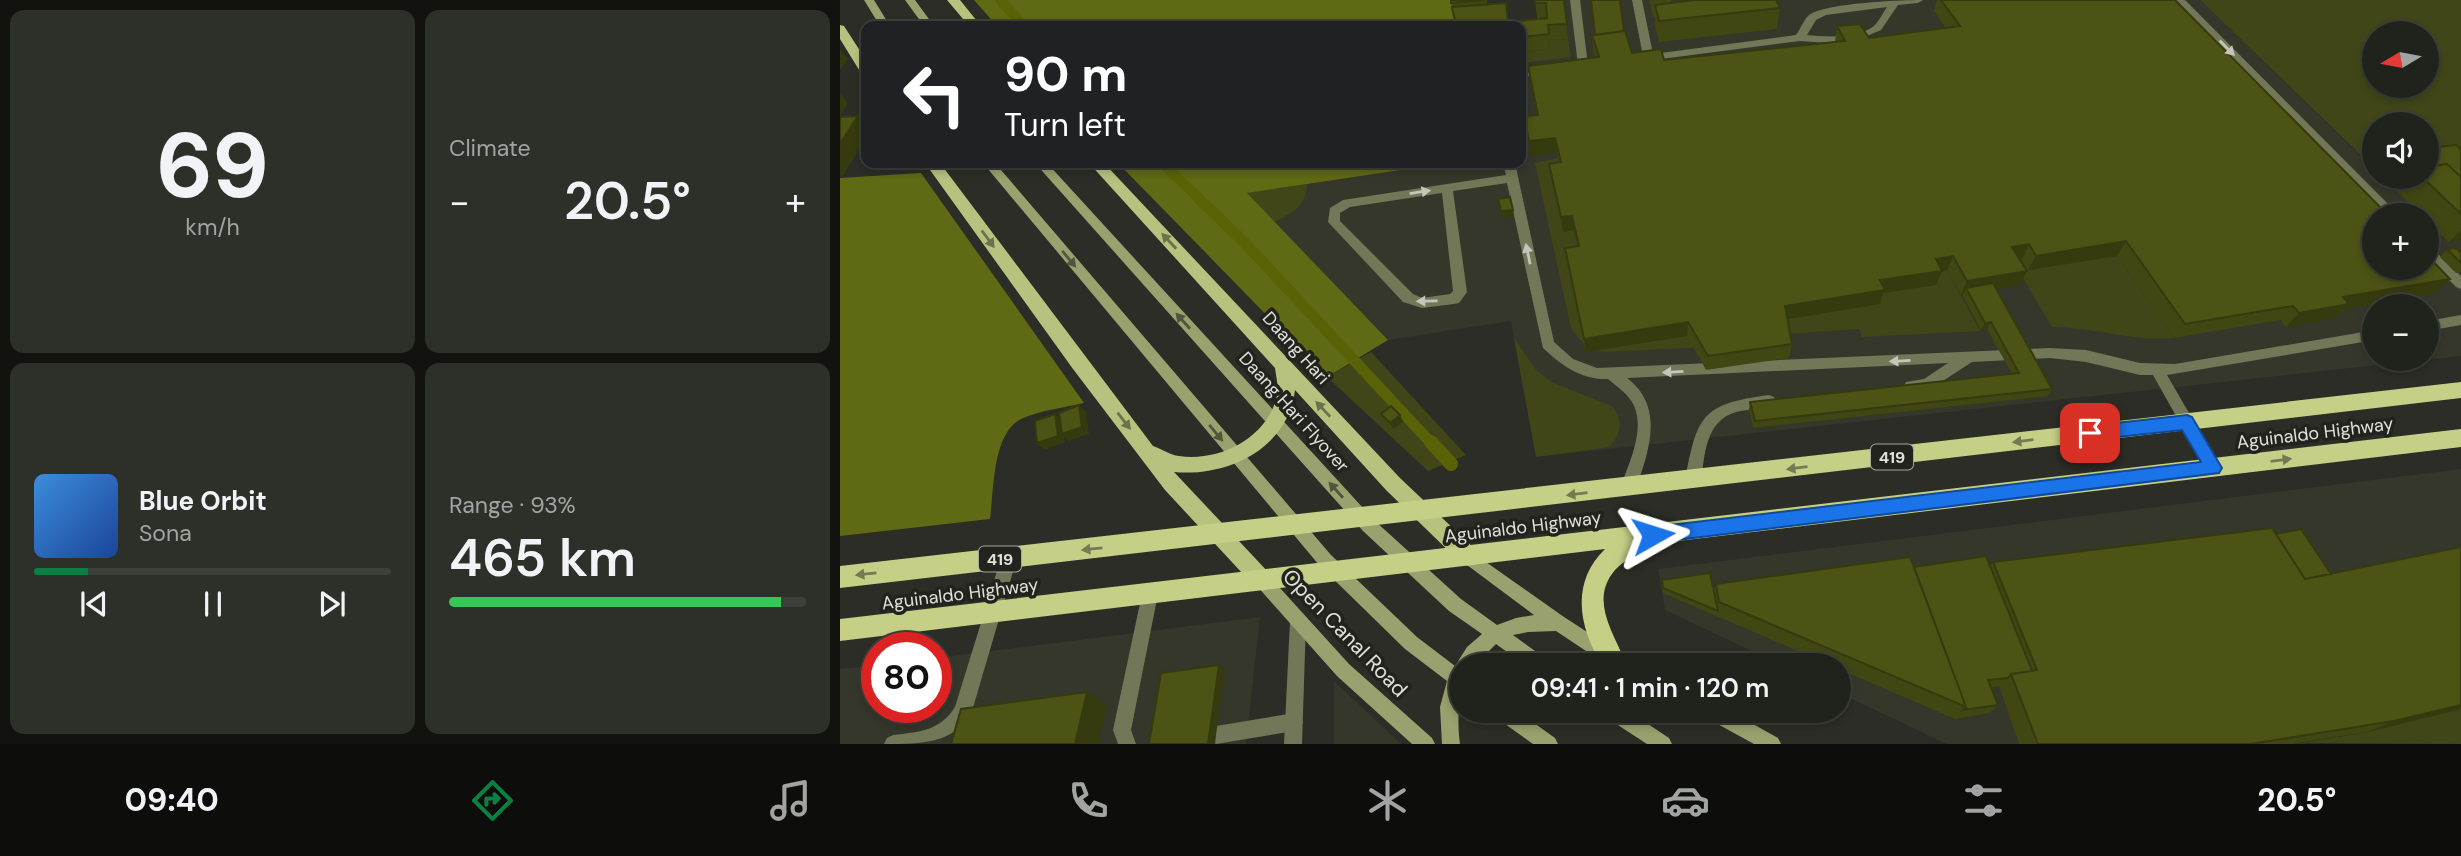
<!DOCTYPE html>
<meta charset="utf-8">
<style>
body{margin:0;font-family:"DM Sans",sans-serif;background:#2d2f29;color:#f1f3f6;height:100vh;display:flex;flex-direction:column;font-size:26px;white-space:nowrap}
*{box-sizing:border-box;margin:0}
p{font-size:23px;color:#a2a4a3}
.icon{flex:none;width:38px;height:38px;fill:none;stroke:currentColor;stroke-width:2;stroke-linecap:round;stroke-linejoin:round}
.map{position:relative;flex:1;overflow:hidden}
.side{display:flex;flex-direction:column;gap:10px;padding:10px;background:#12130f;width:840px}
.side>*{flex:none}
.hud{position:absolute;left:21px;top:21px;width:665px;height:147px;border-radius:14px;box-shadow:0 4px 10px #0003,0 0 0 2px #3d3f3b;background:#202124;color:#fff;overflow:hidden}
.needle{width:46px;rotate:260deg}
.tools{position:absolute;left:1522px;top:21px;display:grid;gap:14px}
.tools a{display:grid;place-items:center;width:77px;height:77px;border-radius:50%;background:#20221c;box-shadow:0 4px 10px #0003,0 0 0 2px #3d3f3b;font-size:35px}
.speed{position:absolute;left:21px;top:632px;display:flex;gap:14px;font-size:35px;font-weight:700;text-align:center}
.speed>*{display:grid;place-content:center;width:91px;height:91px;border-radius:50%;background:#20221c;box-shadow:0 4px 10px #0003,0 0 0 2px #3d3f3b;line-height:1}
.speed .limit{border:10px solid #d22;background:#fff;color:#111}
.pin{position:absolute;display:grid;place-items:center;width:60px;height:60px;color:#fff;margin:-30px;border-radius:14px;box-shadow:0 4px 10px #0006}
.me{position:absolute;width:77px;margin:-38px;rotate:84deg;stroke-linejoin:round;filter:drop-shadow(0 0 5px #0008)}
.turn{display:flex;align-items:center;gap:24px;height:147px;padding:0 28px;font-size:32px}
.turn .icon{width:91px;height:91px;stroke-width:2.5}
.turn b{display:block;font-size:49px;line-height:60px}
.big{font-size:52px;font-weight:600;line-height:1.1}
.side .card{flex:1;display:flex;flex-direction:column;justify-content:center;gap:10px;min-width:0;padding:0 24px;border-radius:14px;background:#2d2f29}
.side .dial{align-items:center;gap:0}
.dial b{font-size:91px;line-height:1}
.song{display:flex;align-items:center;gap:21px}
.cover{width:84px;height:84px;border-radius:10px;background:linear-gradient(135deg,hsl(210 70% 55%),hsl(220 70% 35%))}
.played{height:7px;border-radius:4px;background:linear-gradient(90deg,#0b8043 15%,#3d3f3b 15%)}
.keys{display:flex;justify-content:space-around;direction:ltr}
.heat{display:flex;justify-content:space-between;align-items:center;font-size:38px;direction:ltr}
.charge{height:10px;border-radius:5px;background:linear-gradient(90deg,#34c759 93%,#3d3f3b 0)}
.side .tiles{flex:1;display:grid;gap:10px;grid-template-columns:repeat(2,1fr)}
.trip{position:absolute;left:609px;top:653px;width:402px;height:70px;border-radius:35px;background:#20221c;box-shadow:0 4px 10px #0003,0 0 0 2px #3d3f3b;font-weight:600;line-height:70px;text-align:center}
.tabs{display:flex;height:112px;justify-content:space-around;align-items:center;background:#0d0e0b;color:#a2a4a3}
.tabs .icon{width:49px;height:49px}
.tabs .current{color:#0b8043}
.tabs b{font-size:32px;color:#f1f3f6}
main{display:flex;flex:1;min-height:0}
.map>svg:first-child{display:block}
.built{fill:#35372b;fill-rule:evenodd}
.green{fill:#404618;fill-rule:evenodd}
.forest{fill:#606914}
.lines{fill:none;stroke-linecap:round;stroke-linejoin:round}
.stream-far2{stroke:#5a6208;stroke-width:10}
.stream-far1{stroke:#5a6208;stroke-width:11}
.stream{stroke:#5a6208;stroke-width:14}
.service{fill:#727757;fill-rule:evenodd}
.minor{fill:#727757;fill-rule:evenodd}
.secondary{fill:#99a16e;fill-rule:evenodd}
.primary{fill:#b7c27f;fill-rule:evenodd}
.trunk{fill:#c5d086;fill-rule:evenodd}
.wall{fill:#414712}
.shaded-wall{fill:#353a0f}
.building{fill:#4c5315;stroke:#353a0f;stroke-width:2}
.oneway{fill:#c4c6bb}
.oneway2{fill:#6c724e}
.oneway3{fill:#52553d}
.oneway4{fill:#747a52}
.route{fill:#1a73e8;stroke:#114b97;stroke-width:2}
.labels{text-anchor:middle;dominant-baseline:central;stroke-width:7;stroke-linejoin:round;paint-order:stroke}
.shield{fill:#22231d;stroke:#a7a7a3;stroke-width:2}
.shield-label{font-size:16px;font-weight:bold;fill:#e0e0dc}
.street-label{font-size:18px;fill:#e0e0dc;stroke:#22231d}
.near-street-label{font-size:21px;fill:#e0e0dc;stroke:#22231d}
</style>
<main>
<section class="side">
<div class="tiles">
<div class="card dial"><b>69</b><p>km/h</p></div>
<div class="card"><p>Climate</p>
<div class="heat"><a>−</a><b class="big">20.5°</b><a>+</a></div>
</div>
<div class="card">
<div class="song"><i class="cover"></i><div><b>Blue Orbit</b><p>Sona</p></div></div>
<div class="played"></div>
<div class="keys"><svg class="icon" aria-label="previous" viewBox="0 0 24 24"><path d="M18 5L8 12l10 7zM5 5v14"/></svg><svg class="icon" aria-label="pause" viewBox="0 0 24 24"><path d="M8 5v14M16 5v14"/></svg><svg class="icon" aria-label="next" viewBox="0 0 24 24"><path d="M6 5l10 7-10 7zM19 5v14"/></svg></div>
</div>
<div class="card"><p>Range · 93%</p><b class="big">465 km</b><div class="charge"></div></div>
</div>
</section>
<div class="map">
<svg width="1621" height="744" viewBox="0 0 1621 744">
<rect width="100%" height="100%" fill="#2b2d26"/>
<path class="built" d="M705 0H1360L1527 162H1535V177H1587L1621 151V356L696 457 671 321 548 340 406 193 608 163H681V52L710 49ZM1535 215H1587V268H1535ZM1535 306H1587V359H1535Z
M1621 469V709L1464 744H1107L999 693V665H941L825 610 818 569Z
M420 617 406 744H0V669L37 665V707H96V658Z
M494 681 561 744H494Z"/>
<path class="green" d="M1360 0H1621V164L1587 155V124H1535V162H1528ZM1535 33H1587V86H1535Z
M728 39 731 57 681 63V52L710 49 709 40Z
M718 158 754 324 863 308 865 347 765 352C748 349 740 342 731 328L695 163Z
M467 184C466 207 454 211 435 222L406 193Z
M1277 256 1334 338C1292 342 1254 327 1212 327L1172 260 1182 259 1189 270Z
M1107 270 1140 331 1022 337 1019 329 929 335 916 300Z
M674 338 696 370 713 383 772 406C783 421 782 433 769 447L696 457Z
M531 352 626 455 588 471 487 377Z
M1621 709V744L1463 743 1527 732Z"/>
<path class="forest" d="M134 0H611L616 26H157Z
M278 163H608L407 193 548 340 487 377Z
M81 173 244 403C224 408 200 410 181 419 152 434 154 490 150 519L0 536V178Z"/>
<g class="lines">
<path class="stream-far2" d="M160 0 184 26
M322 163 360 199"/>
<path class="stream-far1" d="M358 198 404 242 592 444"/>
<path class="stream" d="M591 442 611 464"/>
<path class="service" d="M730 0H740L748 65 743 68 738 65Z
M792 0H802L813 54 956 35C960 30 963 21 968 16 982 3 1061 0 1083 0L1078 3 1058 5 1041 30 1022 38 988 43 960 41 806 61 801 58 803 56ZM1047 7C1043 13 1039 21 1034 26 1018 39 986 37 967 35L976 20 986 15Z
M1334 0H1345L1559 215H1546Z
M707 67 711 68V72L681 77V71Z
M663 163H675L714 342 733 359 757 368 1210 348 1246 350 1300 363 1335 364 1535 330V340L1327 375 1381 468 1378 473 1373 475 1368 473 1313 375H1300L1246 362 1210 358 1132 362 1092 388 1071 392 1066 390 1064 386 1066 382 1084 379 1108 363 787 378C825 407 809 451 796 488L793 493 788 495 783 493 780 488C789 463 807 427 792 402 786 392 776 386 768 379 741 380 721 365 703 348L667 183 613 191 627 292 619 303 614 304 582 308 563 302 488 222 490 208 503 200 666 175ZM602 193 613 291 610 294 582 298 573 294 500 221V213L510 207Z
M1587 245 1591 247 1621 276V289L1616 287 1587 258Z
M1621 315V325L1587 331V321Z
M929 395 934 397 936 401 934 405C922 409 909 409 896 412 865 421 865 455 861 481L858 486 853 488 848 486 845 481C857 416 861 404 929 395Z
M169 550 175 553 177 558 132 711C115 744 81 744 44 744L47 738 53 735C79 732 100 731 115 707L161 558 163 553Z
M310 586 316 588 318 594 291 730 296 744H278L273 730 302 594 304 588Z
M454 713 460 716 463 722 460 728 454 731 376 744 370 741 367 735 370 729 376 726Z"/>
<path class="minor" d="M458 613 464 615 466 621 462 744H444L450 621 452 615Z"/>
<path class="secondary" d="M24 0H34L50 26H40Z
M65 0H75L94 26H84Z
M143 163H155L491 555 577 637 615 666 627 647 642 634 609 611 523 531 195 163H207L535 521 621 599 657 625 676 618 694 615 623 562 621 557 623 552 629 550 724 617 789 659 792 665H767L716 631 688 632 673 635 706 659 709 665H685L656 644 635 665H621C621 692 616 717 620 744H602L600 707 607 681 565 649 479 565Z
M423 573 429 576 509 664 592 738 595 744H572L497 676 417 586 415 581 417 576Z
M651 710H676L715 738 718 744H693L654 716Z
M761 710H787L829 738 832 744H807L764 716Z
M860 710H888L938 738 941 744H914L863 716Z"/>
<path class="primary" d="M107 0H120L141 26H129Z
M0 25 4 26 26 60V74L21 73 0 39Z
M85 163H100L313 446C322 449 330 455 339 456 380 462 427 438 437 396 439 387 436 377 435 368L249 163H264L560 478 636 550 639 557 636 564 629 566 622 564 546 490 455 390C448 449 387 477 334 472L430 574 433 581 430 588 423 591 416 588 325 490 233 369Z"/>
<path class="trunk" d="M1621 382V398L0 588V566Z
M1621 429V447L805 545C798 555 784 560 775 570 750 599 772 630 784 659L781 665H762C739 628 730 583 765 549L0 641V619Z"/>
</g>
<path class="wall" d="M611 0H647V4L668 22 707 18H697L695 0H724L728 39 709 40 710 49 681 52V26H616Z
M809 0H831V3L940 8 937 29 819 42 815 25V17H813Z
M1097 0H1335L1595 293 1505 309 1496 318 1446 327 1440 320 1334 338 1277 256 1188 270 1182 259H1180V285L1157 289 1212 389 1207 396 913 428 909 409 910 402 1172 374 1147 329 1141 330 1123 296V295H1121L1107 270 1102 271 1096 285 1043 293 1040 304 947 319 952 344 949 358 866 370 847 336 745 352 727 262 725 248 737 246 734 230 723 232 711 179 709 164 719 162 717 152 691 156 684 116 697 115 688 66 755 57 753 50 752 35 784 31 792 53 824 60 995 42 997 26 1029 38 1106 28 1094 11Z
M1587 148 1621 150V240L1609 242 1587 221V215H1581L1555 189 1566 177H1587Z
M1534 155H1535V169L1528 162Z
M1607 249 1621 253V272L1616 273 1600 257Z
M541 414 560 415 563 422 553 429 544 420Z
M1436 534 1491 574 1621 709 1527 732 1451 744H1179L1159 686 1151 688 1158 705 1149 713 1115 719 999 669V665H991L823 593 822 586V580L874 594 876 584 1074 567 1150 566 1153 562Z"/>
<path class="shaded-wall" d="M0 50 8 59 0 70Z
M0 93 8 103 0 116Z
M18 116 26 126V138L2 177 0 175V144Z
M715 138 717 152 691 156 689 141Z
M673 210 674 217 662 219 661 211Z
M732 216 734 230 723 232 721 217Z
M1621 230V240L1609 242Z
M1286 241 1277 256 1188 270 1196 256Z
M1189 244 1182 259 1166 261 1172 247Z
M1113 256 1107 270 1102 271 1096 285 1043 293 1040 304 942 320 945 306 1040 280 1096 259Z
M1187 271 1180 285 1129 294 1126 288 1123 295H1121L1127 281Z
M1610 279 1595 293 1505 309 1496 318 1446 327 1459 313 1503 297Z
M848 322 847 336 745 352 744 339Z
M1151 322 1147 329 1141 330 1145 323Z
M239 405 246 412 249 434 229 441 224 436 225 442 205 450 197 443 215 414 222 421Z
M560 415 563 422 553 429 550 423Z
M379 665 385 670 376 735 375 744H368Z
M247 692 267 704 259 744H235Z
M1621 705V709L1527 732 1554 721Z"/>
<path class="building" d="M611 0H644L611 3Z
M695 0H724L727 24 708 25 709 34 681 37V26H616L612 7 666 3 668 22 707 18 706 3H695Z
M751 0H780L784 31 755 35Z
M854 0H936L940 8 819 21 815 5Z
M1101 0H1335L1548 215H1535V268H1587V255L1610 279 1503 297 1509 304 1459 313 1453 306 1345 324 1286 241 1196 256 1189 244 1172 247 1187 271 1127 281 1113 256 1096 259 1102 271 1040 280 1045 290 945 306 952 344 868 356 848 322 744 339 725 248 739 246 732 216 721 217 709 164 721 162 715 138 689 141 684 116 698 115 688 66 759 57 752 35 785 31 792 53 821 49 824 60 1005 41 997 26 1020 24 1029 38 1120 26Z
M18 116 0 144V117Z
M1616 145 1621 150V177L1607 164 1591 166 1587 162V148Z
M1607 164 1621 177V214L1582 177H1587V167Z
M670 197 673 210 661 211 658 199Z
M1616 248 1621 253V263L1607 249Z
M1153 283 1212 389 915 421 910 402 1179 373 1151 322 1145 323 1126 288Z
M239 405 242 427 222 434 219 413Z
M551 406 560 415 550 423 541 414Z
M215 414 218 436 197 443 195 421Z
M1432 528 1465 579 1621 547V705L1554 721 1410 744H1198L1171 674 1197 670 1153 562Z
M1461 529 1491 574 1465 579 1436 534Z
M1146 556 1192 671 1171 674 1168 678 1148 680 1158 705 1123 710 1126 707 1074 567Z
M1070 557 1126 707 879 602 876 584Z
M870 573 878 611 823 588 822 580Z
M379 665 368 744H309L321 673Z
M247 692 235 744H111L121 709Z"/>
<defs><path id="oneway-solid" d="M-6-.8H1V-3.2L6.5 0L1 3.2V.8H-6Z" transform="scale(1.75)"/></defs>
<g class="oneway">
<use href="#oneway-solid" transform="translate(1387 48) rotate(45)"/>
<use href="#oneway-solid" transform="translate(580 192) rotate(-9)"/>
<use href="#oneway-solid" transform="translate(688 254) rotate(-102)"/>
<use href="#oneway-solid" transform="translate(587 301) rotate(179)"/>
<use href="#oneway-solid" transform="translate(1060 361) rotate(177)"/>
<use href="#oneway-solid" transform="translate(833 372) rotate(177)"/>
</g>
<g class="oneway2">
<use href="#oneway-solid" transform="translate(148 239) rotate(54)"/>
<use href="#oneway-solid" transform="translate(329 241) rotate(-133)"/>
<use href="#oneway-solid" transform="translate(483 409) rotate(-133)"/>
<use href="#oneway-solid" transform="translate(284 421) rotate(52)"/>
</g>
<g class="oneway3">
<use href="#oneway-solid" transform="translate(229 259) rotate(50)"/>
<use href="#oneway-solid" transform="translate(343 321) rotate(-132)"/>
<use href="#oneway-solid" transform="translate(376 433) rotate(50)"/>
<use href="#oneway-solid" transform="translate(496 490) rotate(-132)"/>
</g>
<g class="oneway4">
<use href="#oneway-solid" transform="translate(1183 441) rotate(173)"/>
<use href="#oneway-solid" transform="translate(1441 460) rotate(-7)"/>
<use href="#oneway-solid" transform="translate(957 468) rotate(173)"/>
<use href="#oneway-solid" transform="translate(737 494) rotate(173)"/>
<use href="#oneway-solid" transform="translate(252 549) rotate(174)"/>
<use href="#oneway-solid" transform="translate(26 574) rotate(174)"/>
</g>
<path class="route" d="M1347 415 1352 417 1379 463 1382 468 1379 473 813 543 807 541 804 535 807 529 813 527 1361 462 1342 430 1250 440 1242 433 1250 426Z"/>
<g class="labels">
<g class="shield">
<rect x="1031" y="444.5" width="42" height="25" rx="5"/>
<rect x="139" y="546.5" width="42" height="25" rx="5"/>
</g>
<g class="shield-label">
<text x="1052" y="457">419</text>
<text x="160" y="559">419</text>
</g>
<g class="street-label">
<text transform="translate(456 348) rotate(48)">Daang Hari</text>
<text transform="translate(454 412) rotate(48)">Daang Hari Flyover</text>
<text transform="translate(1475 433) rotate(-7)">Aguinaldo Highway</text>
<text transform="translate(683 527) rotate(-7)">Aguinaldo Highway</text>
<text transform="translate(120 594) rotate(-7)">Aguinaldo Highway</text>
</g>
<g class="near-street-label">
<text transform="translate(505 633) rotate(46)">Open Canal Road</text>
</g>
</g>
</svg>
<div class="tools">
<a><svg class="needle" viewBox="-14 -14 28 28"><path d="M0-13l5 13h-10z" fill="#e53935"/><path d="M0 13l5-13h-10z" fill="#a2a4a3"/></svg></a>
<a><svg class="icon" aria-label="sound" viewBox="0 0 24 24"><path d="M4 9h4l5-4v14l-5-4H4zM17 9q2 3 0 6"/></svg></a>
<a>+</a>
<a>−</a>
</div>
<div class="speed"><div class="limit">80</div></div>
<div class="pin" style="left:1250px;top:433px;background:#d93025"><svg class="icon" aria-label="arrive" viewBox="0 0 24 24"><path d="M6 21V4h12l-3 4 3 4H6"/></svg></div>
<svg class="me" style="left:813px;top:535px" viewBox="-20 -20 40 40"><path d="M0-17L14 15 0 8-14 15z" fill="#1a73e8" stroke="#fff" stroke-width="4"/></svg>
<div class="trip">09:41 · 1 min · 120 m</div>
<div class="hud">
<div class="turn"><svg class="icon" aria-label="left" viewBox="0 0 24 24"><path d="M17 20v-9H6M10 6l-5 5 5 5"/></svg><div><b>90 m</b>Turn left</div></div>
</div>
</div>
</main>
<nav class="tabs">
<b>09:40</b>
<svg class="icon current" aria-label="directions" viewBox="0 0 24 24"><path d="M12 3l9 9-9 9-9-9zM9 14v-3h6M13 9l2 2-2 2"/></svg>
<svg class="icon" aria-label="music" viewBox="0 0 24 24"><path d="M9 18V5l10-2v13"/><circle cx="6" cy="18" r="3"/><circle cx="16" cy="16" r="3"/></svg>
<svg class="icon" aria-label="phone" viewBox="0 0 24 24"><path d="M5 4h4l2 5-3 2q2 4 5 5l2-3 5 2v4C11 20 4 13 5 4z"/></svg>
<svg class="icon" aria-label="climate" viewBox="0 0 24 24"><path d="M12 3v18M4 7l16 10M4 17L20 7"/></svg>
<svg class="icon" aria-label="car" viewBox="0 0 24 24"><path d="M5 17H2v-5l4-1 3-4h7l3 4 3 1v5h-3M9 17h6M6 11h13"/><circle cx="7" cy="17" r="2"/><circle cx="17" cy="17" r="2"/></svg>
<svg class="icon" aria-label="filters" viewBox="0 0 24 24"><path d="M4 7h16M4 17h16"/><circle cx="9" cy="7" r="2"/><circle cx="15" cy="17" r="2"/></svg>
<b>20.5°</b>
</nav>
